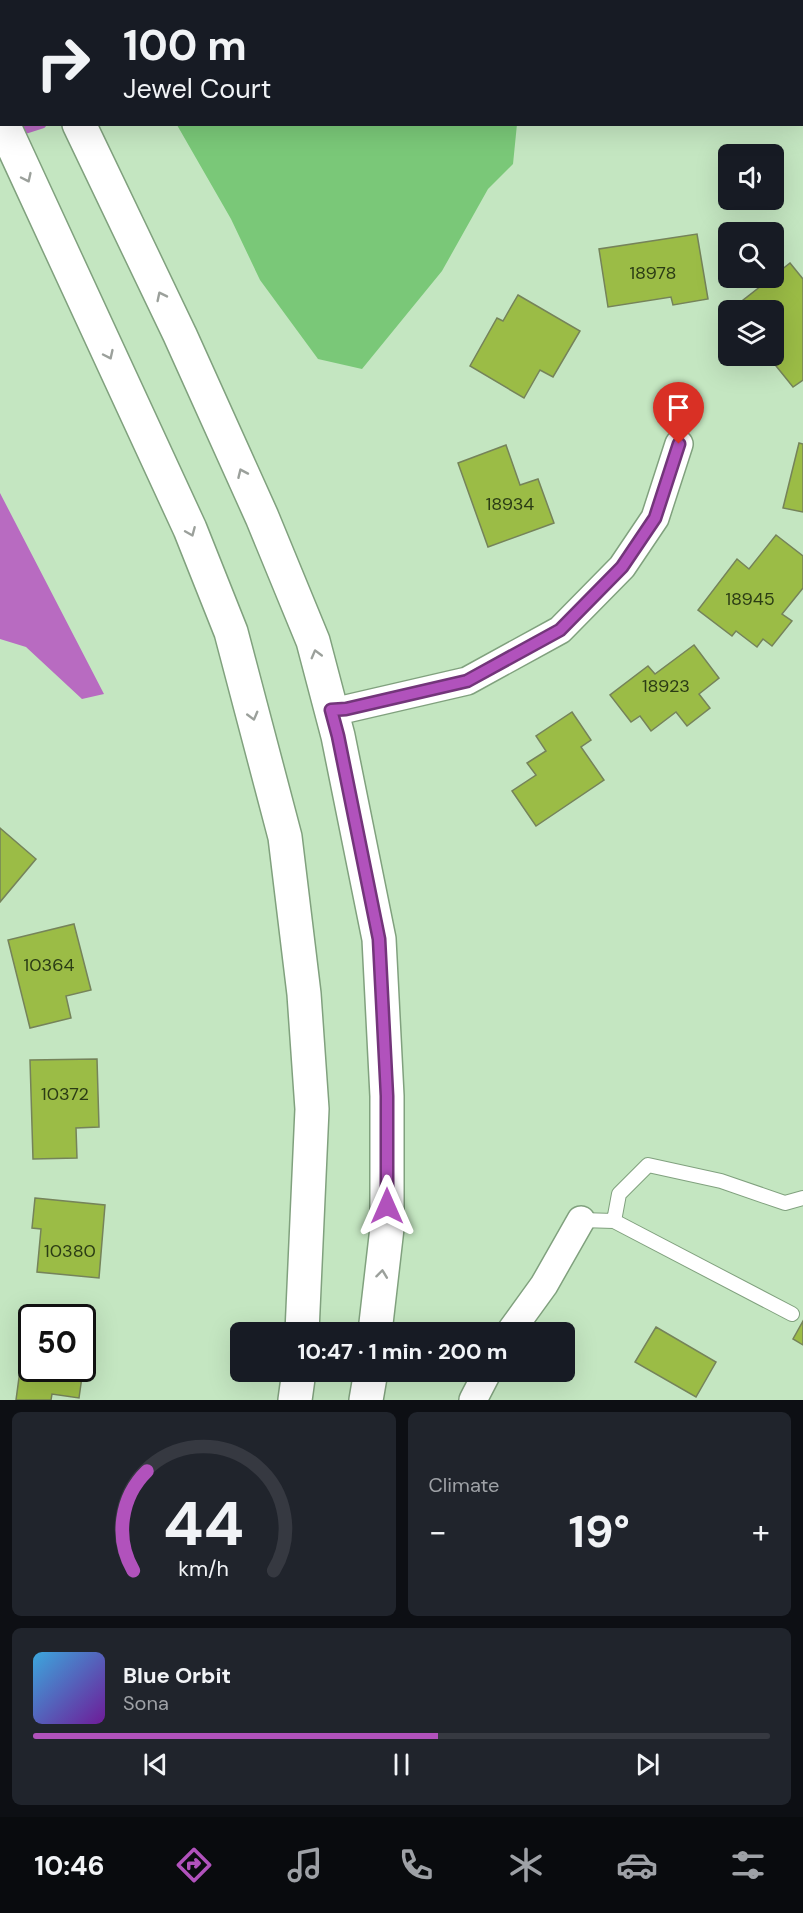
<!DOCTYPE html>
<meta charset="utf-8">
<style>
body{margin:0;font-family:"DM Sans",sans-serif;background:#20242c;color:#f1f3f6;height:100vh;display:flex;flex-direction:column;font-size:22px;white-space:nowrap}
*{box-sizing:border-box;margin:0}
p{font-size:20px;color:#9ea1a6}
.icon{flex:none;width:33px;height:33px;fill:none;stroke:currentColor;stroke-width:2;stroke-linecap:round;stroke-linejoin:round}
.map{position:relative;height:1400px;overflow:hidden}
.side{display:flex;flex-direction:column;gap:12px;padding:12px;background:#0d0f14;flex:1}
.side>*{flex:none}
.banner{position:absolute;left:0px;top:0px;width:804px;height:126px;box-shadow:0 6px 24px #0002;background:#171b24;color:#f1f3f6;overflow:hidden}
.buttons{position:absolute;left:718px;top:144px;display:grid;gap:12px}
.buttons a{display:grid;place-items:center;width:66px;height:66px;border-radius:9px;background:#171b24;box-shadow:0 6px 24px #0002;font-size:30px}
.speed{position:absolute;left:18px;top:1304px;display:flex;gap:12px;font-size:30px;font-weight:700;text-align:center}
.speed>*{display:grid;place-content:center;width:78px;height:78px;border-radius:50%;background:#171b24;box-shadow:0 6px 24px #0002;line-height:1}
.speed .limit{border:3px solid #111;border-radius:9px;background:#fff;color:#111}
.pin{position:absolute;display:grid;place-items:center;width:51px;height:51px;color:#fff;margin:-62px -26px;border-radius:50% 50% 50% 0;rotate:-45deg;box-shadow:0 0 6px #0007}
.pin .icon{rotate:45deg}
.me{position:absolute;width:66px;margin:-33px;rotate:0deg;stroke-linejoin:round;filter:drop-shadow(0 0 4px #0008)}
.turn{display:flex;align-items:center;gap:21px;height:126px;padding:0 24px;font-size:27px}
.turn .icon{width:78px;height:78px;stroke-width:2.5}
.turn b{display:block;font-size:42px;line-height:51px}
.big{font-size:45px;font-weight:700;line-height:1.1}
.side .tile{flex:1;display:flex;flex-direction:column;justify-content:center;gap:9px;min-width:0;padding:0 21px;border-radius:9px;background:#20242c}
.side .dial{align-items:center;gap:0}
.dial svg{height:156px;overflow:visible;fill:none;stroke:#363941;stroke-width:7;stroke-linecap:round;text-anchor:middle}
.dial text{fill:#f1f3f6;stroke:none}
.song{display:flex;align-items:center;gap:18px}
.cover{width:72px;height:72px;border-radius:9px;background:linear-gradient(135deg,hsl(200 70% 55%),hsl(280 70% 35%))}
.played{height:6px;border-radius:3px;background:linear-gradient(90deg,#b152bc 55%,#363941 55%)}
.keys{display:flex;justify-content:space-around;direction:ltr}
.heat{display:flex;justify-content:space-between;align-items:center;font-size:33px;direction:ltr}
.side .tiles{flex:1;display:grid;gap:12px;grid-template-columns:1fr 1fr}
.tile:last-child{grid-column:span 2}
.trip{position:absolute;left:230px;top:1322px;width:345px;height:60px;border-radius:9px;background:#171b24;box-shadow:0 6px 24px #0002;font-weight:700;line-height:60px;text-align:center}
.tab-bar{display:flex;height:96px;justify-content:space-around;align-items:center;background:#090b0e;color:#9ea1a6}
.tab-bar .icon{width:42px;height:42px}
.tab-bar .active{color:#b152bc}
.tab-bar b{font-size:27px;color:#f1f3f6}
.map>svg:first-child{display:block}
.green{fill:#7ac878}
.water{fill:#b86bc1}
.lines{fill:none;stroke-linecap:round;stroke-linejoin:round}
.stream{stroke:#b86bc1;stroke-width:9}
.building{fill:#9bbc46;stroke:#75835a;stroke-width:1.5}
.service-casing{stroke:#80a17e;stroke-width:16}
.minor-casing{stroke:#80a17e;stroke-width:30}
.secondary-casing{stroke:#80a17e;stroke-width:36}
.service{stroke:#fff;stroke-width:14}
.minor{stroke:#fff;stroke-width:27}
.secondary{stroke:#fff;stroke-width:33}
.oneway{stroke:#9ba09b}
.route-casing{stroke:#73357a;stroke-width:15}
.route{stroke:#b152bc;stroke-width:10}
.labels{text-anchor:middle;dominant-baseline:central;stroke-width:4.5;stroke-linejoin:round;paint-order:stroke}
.number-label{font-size:18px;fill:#2b3c15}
</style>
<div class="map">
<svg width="803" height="1400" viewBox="0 0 803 1400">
<rect width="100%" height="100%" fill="#c4e6c1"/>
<path class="green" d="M517 124 513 164 488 189 442 271 362 369 318 359 260 280 231 219 177 125Z"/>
<path class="water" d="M0 493 104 694 82 699 26 647 0 639Z"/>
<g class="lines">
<path class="stream" d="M630 2 633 0
M14 133 42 124"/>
</g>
<path class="building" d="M697 234 708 299 673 305 671 297 608 307 599 249Z
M790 263 803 279V380L793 387 768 356H774V310H749L742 301Z
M518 295 580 331 553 377 540 370 524 398 470 366 497 318 503 321Z
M799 443 803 444V512L783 508Z
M506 445 520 485 538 479 554 523 488 547 458 463Z
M776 535 803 556V588L782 614 792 621 772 646 763 639 757 647 736 631 732 636 698 610 737 559 749 569Z
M694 645 719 678 699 694 710 708 687 726 676 712 651 731 640 716 631 722 610 695 648 666 655 674Z
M572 712 591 740 581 747 604 780 536 826 512 791 536 775 527 763 546 751 536 736Z
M0 828 36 859 0 902Z
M74 924 91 990 66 996 71 1018 30 1028 8 940Z
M97 1059 99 1127 76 1128 77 1158 33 1159 30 1060Z
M35 1198 105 1205 99 1278 37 1272 41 1229 32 1228Z
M27 1318 32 1319V1368H82V1326L89 1327 79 1398 52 1394 51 1400H16Z
M803 1321V1345L793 1339Z
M656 1327 716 1362 696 1397 635 1362Z"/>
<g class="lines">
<defs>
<path id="service" d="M581 1220 614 1221 792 1314
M614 1221 619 1194 648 1165 721 1181 785 1203 803 1198"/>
<path id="minor" d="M331 710 346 709 467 681 560 630 622 567 655 518 679 444
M510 1332 544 1285 581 1220
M473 1400 488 1371"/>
<path id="secondary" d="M19 0V2
M3 124 190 529 231 632 285 837 304 994 312 1109 302 1332
M79 124 180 335 262 517 313 641 338 736 379 939 387 1096V1228L375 1332
M295 1400 299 1371
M366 1400 371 1371"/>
</defs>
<use href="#service" class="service-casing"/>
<use href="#minor" class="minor-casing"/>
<use href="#secondary" class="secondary-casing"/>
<use href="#service" class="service"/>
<use href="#minor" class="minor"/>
<use href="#secondary" class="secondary"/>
</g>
<defs><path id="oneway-chevron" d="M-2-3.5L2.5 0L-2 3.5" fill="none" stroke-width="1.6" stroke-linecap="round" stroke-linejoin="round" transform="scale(1.5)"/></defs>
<g class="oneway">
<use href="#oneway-chevron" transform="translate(27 178) rotate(65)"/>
<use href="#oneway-chevron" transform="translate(161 296) rotate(-116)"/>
<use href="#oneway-chevron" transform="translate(109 355) rotate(65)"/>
<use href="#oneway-chevron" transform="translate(242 473) rotate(-114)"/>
<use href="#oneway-chevron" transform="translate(191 532) rotate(67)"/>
<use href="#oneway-chevron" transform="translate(316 654) rotate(-105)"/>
<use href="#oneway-chevron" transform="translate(253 716) rotate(75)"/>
<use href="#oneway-chevron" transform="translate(382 1274) rotate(-83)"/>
</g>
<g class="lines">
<defs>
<path id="route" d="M387 1206V1096L379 939 338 736 331 710 346 709 467 681 560 630 622 567 655 518 679 444"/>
</defs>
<use href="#route" class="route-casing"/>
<use href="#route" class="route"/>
</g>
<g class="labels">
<g class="number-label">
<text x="653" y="273">18978</text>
<text x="510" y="504">18934</text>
<text x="750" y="599">18945</text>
<text x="666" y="686">18923</text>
<text x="49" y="965">10364</text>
<text x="65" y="1094">10372</text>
<text x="70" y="1251">10380</text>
</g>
</g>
</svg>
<div class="buttons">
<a><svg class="icon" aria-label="sound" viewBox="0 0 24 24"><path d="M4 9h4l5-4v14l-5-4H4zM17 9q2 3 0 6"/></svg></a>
<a><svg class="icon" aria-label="search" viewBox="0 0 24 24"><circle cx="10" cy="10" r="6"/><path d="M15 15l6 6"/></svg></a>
<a><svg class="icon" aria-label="layers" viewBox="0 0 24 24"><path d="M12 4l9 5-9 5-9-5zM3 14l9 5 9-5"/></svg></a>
</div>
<div class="speed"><div class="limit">50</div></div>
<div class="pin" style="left:679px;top:444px;background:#d93025"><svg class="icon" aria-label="arrive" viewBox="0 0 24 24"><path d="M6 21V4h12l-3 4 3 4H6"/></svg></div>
<svg class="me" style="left:387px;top:1206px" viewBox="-20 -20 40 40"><path d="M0-17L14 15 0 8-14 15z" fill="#b152bc" stroke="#fff" stroke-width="4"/></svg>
<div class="trip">10:47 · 1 min · 200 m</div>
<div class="banner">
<div class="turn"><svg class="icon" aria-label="right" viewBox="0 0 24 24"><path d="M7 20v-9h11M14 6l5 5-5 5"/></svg><div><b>100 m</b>Jewel Court</div></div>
</div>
</div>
<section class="side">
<div class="tiles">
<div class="tile dial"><svg viewBox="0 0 100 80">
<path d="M14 69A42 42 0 1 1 86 69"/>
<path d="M14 69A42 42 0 0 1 21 18" stroke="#b152bc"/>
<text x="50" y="56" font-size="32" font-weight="700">44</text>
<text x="50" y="72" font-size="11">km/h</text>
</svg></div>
<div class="tile"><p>Climate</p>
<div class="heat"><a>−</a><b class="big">19°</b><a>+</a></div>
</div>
<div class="tile">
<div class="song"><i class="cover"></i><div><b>Blue Orbit</b><p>Sona</p></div></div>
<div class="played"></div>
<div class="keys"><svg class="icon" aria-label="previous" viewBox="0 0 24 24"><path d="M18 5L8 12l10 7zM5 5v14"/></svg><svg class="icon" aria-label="pause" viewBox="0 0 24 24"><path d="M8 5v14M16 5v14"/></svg><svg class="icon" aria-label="next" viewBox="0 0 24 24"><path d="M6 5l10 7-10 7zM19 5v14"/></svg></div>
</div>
</div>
</section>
<nav class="tab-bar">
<b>10:46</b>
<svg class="icon active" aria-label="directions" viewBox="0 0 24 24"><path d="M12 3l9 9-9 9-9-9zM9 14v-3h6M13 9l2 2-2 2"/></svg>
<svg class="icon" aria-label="music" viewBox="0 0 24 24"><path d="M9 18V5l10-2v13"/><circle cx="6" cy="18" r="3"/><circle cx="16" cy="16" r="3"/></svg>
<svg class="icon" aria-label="phone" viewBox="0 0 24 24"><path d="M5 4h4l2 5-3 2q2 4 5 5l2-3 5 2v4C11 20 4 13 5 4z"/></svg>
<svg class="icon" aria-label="climate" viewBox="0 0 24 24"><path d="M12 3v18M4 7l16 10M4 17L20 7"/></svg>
<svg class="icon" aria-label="car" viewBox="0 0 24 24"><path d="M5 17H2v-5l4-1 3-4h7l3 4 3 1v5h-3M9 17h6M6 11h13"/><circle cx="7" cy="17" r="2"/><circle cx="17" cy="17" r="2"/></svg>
<svg class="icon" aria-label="filters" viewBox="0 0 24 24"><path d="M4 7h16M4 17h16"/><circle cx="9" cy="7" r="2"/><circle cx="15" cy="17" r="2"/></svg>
</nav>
